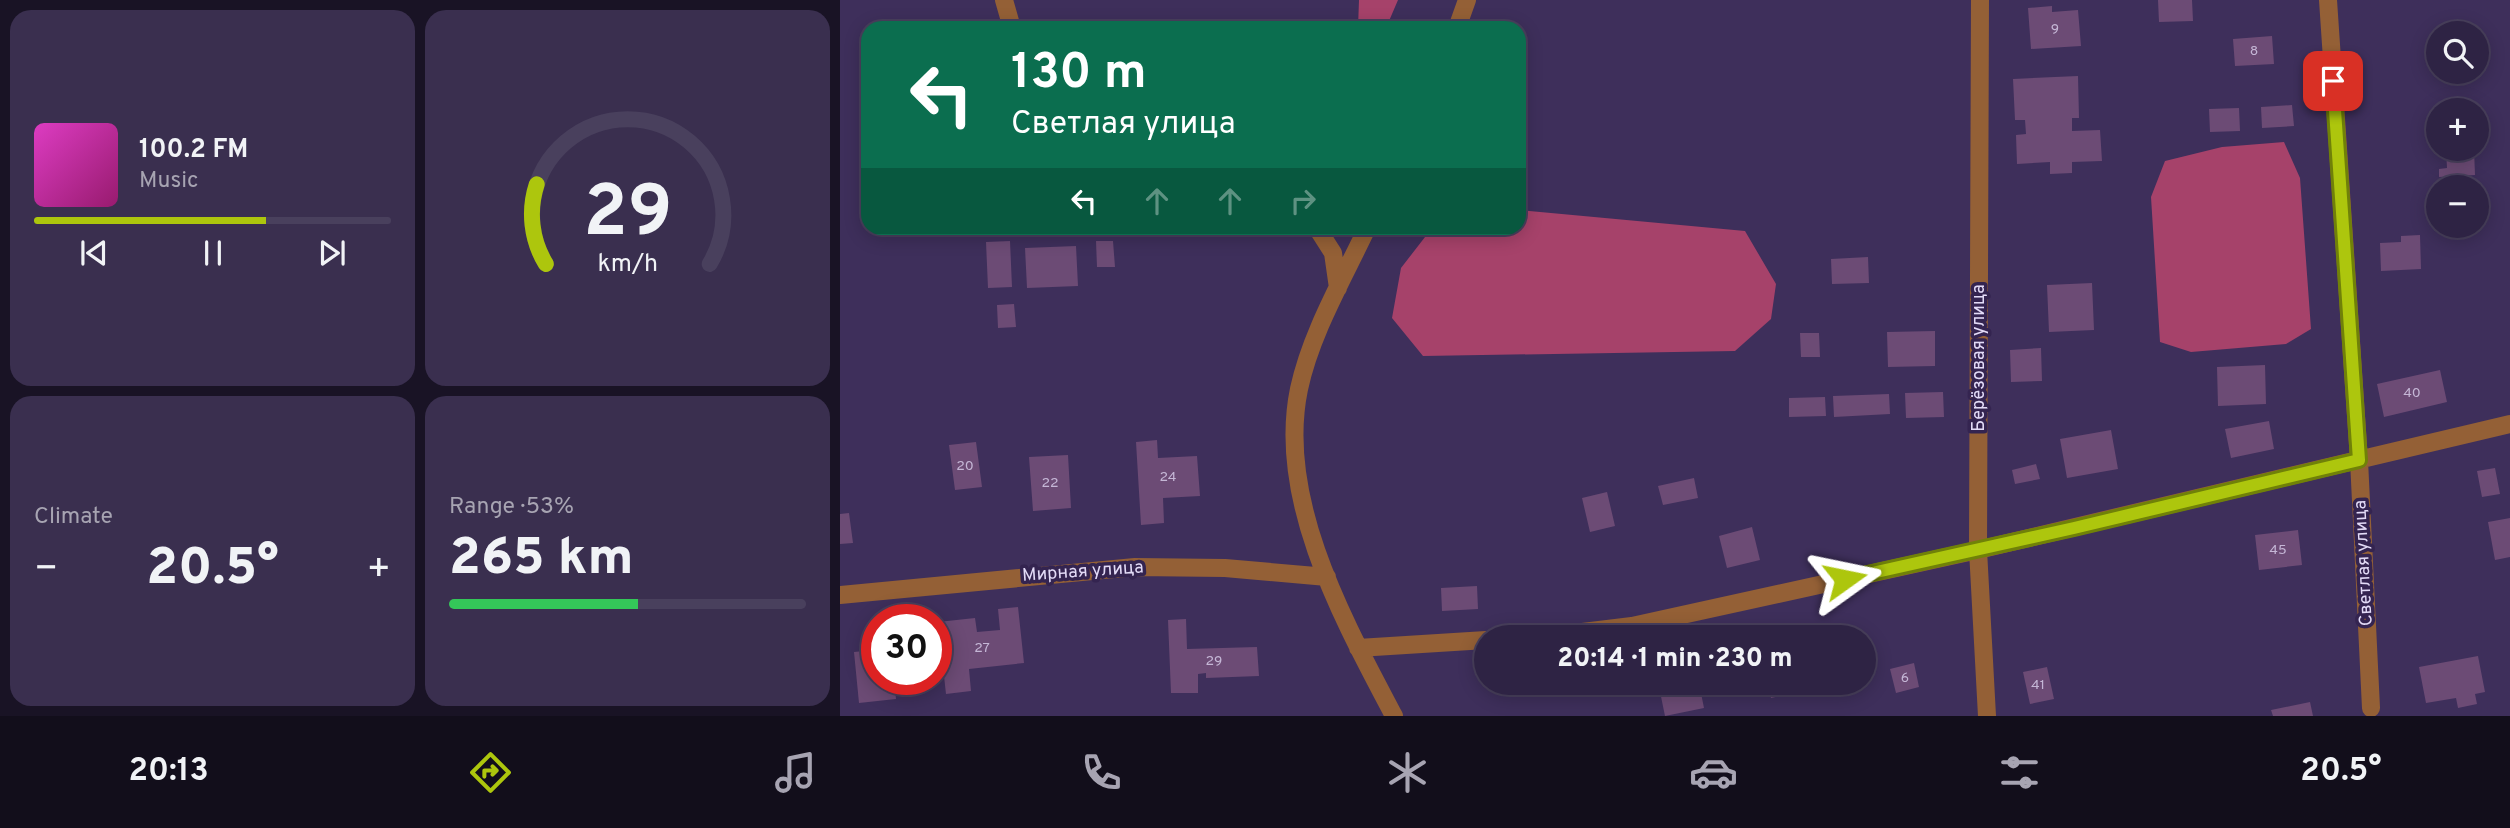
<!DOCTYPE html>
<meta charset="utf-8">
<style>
body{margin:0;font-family:Overpass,sans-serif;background:#3a2f4f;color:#f1f3f6;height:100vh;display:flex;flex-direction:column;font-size:26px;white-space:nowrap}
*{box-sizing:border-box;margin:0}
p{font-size:23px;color:#a7a4b2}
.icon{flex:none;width:38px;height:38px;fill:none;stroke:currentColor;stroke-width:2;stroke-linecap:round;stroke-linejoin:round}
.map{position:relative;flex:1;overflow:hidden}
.drawer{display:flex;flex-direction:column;gap:10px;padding:10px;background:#191325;width:840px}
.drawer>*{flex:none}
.hud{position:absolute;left:21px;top:21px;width:665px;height:214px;border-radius:21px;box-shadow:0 4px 18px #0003,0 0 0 2px #49405d;background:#0b6e4f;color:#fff;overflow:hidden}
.buttons{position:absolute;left:1586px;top:21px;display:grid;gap:14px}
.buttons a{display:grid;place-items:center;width:63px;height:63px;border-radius:50%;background:#2e2344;box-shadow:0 4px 18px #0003,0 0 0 2px #49405d;font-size:35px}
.speed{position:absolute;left:21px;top:604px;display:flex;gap:14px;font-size:35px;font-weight:700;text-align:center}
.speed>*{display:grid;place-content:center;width:91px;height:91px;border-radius:50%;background:#2e2344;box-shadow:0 4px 18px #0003,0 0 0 2px #49405d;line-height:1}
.speed .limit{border:10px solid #d22;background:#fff;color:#111}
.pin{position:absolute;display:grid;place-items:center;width:60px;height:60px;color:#fff;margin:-30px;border-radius:14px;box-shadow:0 4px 10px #0006}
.me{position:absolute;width:77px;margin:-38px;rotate:78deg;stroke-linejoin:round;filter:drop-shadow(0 0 5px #0008)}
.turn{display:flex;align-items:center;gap:24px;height:147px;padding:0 35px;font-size:32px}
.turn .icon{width:91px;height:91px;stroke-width:2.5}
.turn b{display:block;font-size:49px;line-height:60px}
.lanes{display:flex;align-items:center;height:66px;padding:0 35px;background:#0003;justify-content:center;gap:35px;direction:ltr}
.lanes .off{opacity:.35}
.big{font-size:52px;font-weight:800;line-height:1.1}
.drawer .card{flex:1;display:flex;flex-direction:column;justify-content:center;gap:10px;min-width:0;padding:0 24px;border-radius:21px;background:#3a2f4f}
.drawer .dial{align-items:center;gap:0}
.dial svg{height:182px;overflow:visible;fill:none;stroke:#49405d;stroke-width:7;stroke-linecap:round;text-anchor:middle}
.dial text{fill:#f1f3f6;stroke:none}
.song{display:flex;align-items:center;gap:21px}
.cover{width:84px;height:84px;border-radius:10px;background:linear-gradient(135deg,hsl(310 70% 55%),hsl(320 70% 35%))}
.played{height:7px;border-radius:4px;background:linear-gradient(90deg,#adc60d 65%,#49405d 65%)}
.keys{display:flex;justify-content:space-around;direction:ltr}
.heat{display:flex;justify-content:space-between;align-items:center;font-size:38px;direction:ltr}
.charge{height:10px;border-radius:5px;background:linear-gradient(90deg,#34c759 53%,#49405d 0)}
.drawer .tiles{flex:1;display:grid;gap:10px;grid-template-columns:repeat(2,1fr)}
.trip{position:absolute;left:634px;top:625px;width:402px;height:70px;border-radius:35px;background:#2e2344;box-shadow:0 4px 18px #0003,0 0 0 2px #49405d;font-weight:800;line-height:70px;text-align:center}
.dock{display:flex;height:112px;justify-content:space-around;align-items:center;background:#120e1b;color:#a7a4b2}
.dock .icon{width:49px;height:49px}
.dock .active{color:#adc60d}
.dock b{font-size:32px;color:#f1f3f6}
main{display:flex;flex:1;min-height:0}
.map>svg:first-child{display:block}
.forest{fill:#a6426a}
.building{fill:#6c4b75}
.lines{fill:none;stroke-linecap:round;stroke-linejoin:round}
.minor{stroke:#946036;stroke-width:18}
.route-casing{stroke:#708108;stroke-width:18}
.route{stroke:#adc60d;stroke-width:12}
.labels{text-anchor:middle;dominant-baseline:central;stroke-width:7;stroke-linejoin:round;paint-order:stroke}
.number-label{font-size:14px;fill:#c5b7d6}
.street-label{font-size:18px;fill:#e3dbf7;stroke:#342450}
</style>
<main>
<section class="drawer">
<div class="tiles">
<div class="card">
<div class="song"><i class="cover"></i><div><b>100.2 FM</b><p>Music</p></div></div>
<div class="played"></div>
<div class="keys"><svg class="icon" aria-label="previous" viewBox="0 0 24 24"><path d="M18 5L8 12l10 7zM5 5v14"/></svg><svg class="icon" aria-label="pause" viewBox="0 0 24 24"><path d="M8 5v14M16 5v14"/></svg><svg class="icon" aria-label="next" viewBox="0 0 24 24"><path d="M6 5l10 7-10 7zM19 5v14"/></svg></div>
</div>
<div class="card dial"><svg viewBox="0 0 100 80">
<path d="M14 69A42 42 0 1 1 86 69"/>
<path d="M14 69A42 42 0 0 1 10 34" stroke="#adc60d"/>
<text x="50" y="56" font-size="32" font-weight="700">29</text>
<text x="50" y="72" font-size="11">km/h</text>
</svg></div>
<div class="card"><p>Climate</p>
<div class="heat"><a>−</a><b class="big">20.5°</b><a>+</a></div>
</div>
<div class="card"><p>Range · 53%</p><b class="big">265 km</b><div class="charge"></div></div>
</div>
</section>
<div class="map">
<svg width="1670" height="716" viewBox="0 0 1670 716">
<rect width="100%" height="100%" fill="#3e2f5b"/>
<path class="forest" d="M519 0H558L546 28H518Z
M1444 142 1460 178 1471 329 1446 344 1351 352 1320 342 1311 197 1325 161 1382 147Z
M679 210 905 231 936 284 931 319 895 351 583 356 552 318 561 268 592 228H679Z"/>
<path class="building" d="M1318 0H1352L1353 21 1319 22Z
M1212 6V12L1238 10 1241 46 1191 49 1188 8Z
M1432 36 1434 64 1395 66 1393 39Z
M1238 76 1239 118H1232V131L1260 130 1262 161 1232 162V173L1210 174V162L1177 164 1176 135 1186 134 1185 120H1175L1173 79Z
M1452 105 1454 126 1422 128 1421 107Z
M1399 108 1400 131 1370 132 1369 109Z
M1606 149H1634L1635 175 1599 177V169L1607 168Z
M1580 235 1581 269 1541 271 1540 243 1561 242V236Z
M170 241 172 287 148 288 146 242Z
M256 241H273L275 267H257Z
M236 246 238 286 187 288 185 248Z
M1028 257 1029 283 992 284 991 259Z
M1252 283 1254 330 1209 332 1207 285Z
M174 304 176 327 158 328 157 305Z
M1095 331V366L1048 367 1047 332Z
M960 333H979L980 357H961Z
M1201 348 1202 381 1171 382 1170 350Z
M1425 365 1426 404 1378 406 1377 367Z
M1600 370 1607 402 1544 417 1537 384Z
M1103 392 1104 417 1066 418 1065 393Z
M1049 394 1050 414 994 417 993 396Z
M985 397 986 416 949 417V398Z
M1429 421 1434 449 1391 458 1385 429Z
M1271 430 1278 469 1227 478 1220 439Z
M317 440 318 458 357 456 360 496 323 498 324 523 301 525 296 442Z
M136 442 142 487 115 490 109 445Z
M228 455 231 508 193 511 189 457Z
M1196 464 1200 479 1175 484 1172 470Z
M1655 468 1660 494 1642 497 1637 471Z
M854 478 858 498 823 505 818 486Z
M767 492 775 526 750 532 742 498Z
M9 513 13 543 0 544V514Z
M1670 518V557L1655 560 1648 522Z
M912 527 920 560 887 568 879 536Z
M1458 530 1462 565 1419 570 1415 535Z
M637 586 638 609 602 611 601 588Z
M178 607 184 663 129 669 131 691 106 694 98 622 135 618 137 632 160 630 158 609Z
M346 619 347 649 417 647 419 676 366 678V673L358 674V693H331L328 620Z
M34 650 37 679H54L56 699 19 703 14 652Z
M1638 656 1645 692 1635 694 1637 704 1618 708 1616 698 1586 703 1579 667Z
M1074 663 1079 687 1056 693 1050 669Z
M1207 667 1214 699 1190 704 1183 672Z
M818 682H881L882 688 861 693 864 708 825 716Z
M912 682H964L966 690 931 698 928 686 913 689Z
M1470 702 1473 716H1433L1431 710Z"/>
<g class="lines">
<path class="minor" d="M164 0 172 28
M1140 0 1138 550 1147 716
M1488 0 1519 460 1531 708
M617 28 627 0
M477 228 493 253 498 288
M527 228C503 279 471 333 459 389 436 500 504 621 554 716
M0 595 295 567 385 568 487 577
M701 637 792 626 1138 550 1670 424
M518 648 646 640"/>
</g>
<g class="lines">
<defs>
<path id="route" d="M1005 579 1234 528 1519 460 1493 81"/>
</defs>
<use href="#route" class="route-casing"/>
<use href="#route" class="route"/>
</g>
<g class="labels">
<g class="number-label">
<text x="1215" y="29">9</text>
<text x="1414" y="51">8</text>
<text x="1572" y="393">40</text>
<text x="125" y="466">20</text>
<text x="328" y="477">24</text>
<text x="210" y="483">22</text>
<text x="1438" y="550">45</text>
<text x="142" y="648">27</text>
<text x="374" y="661">29</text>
<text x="1065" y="678">6</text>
<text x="1198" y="685">41</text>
</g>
<g class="street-label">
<text transform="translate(1139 358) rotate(-90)">Берёзовая улица</text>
<text transform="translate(1524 563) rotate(-93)">Светлая улица</text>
<text transform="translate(243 572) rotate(-4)">Мирная улица</text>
</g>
</g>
</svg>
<div class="buttons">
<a><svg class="icon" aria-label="search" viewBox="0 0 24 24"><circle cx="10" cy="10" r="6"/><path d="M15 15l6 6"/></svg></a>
<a>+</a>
<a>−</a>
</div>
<div class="speed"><div class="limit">30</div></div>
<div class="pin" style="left:1493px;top:81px;background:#d93025"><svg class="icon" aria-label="arrive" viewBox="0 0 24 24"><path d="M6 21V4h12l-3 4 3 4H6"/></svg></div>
<svg class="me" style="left:1005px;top:579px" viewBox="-20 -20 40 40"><path d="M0-17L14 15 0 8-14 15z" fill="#adc60d" stroke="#fff" stroke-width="4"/></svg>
<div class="trip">20:14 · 1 min · 230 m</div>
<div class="hud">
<div class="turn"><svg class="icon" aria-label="left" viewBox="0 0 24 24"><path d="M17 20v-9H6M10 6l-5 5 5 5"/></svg><div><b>130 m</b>Светлая улица</div></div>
<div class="lanes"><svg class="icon" aria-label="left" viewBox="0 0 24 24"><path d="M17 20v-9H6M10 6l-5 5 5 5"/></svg><svg class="icon off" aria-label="ahead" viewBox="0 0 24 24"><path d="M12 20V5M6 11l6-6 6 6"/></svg><svg class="icon off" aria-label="ahead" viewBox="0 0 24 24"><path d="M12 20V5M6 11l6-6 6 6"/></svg><svg class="icon off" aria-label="right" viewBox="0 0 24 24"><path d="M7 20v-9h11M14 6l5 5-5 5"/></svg></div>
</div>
</div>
</main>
<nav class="dock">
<b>20:13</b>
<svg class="icon active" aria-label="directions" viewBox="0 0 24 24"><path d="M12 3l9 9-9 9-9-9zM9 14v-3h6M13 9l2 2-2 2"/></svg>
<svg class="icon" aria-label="music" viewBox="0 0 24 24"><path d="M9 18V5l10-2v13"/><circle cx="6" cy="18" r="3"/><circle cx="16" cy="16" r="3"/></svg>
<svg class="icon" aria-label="phone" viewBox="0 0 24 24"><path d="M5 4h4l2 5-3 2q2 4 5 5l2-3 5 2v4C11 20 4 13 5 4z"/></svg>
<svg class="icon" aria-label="climate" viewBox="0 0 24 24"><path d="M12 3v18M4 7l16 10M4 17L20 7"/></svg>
<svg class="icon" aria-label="car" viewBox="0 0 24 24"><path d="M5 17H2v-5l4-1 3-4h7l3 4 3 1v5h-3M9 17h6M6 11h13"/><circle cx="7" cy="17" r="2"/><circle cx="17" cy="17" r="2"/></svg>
<svg class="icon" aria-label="filters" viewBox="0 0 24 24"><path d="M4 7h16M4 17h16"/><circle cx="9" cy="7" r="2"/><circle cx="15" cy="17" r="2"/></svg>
<b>20.5°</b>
</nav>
